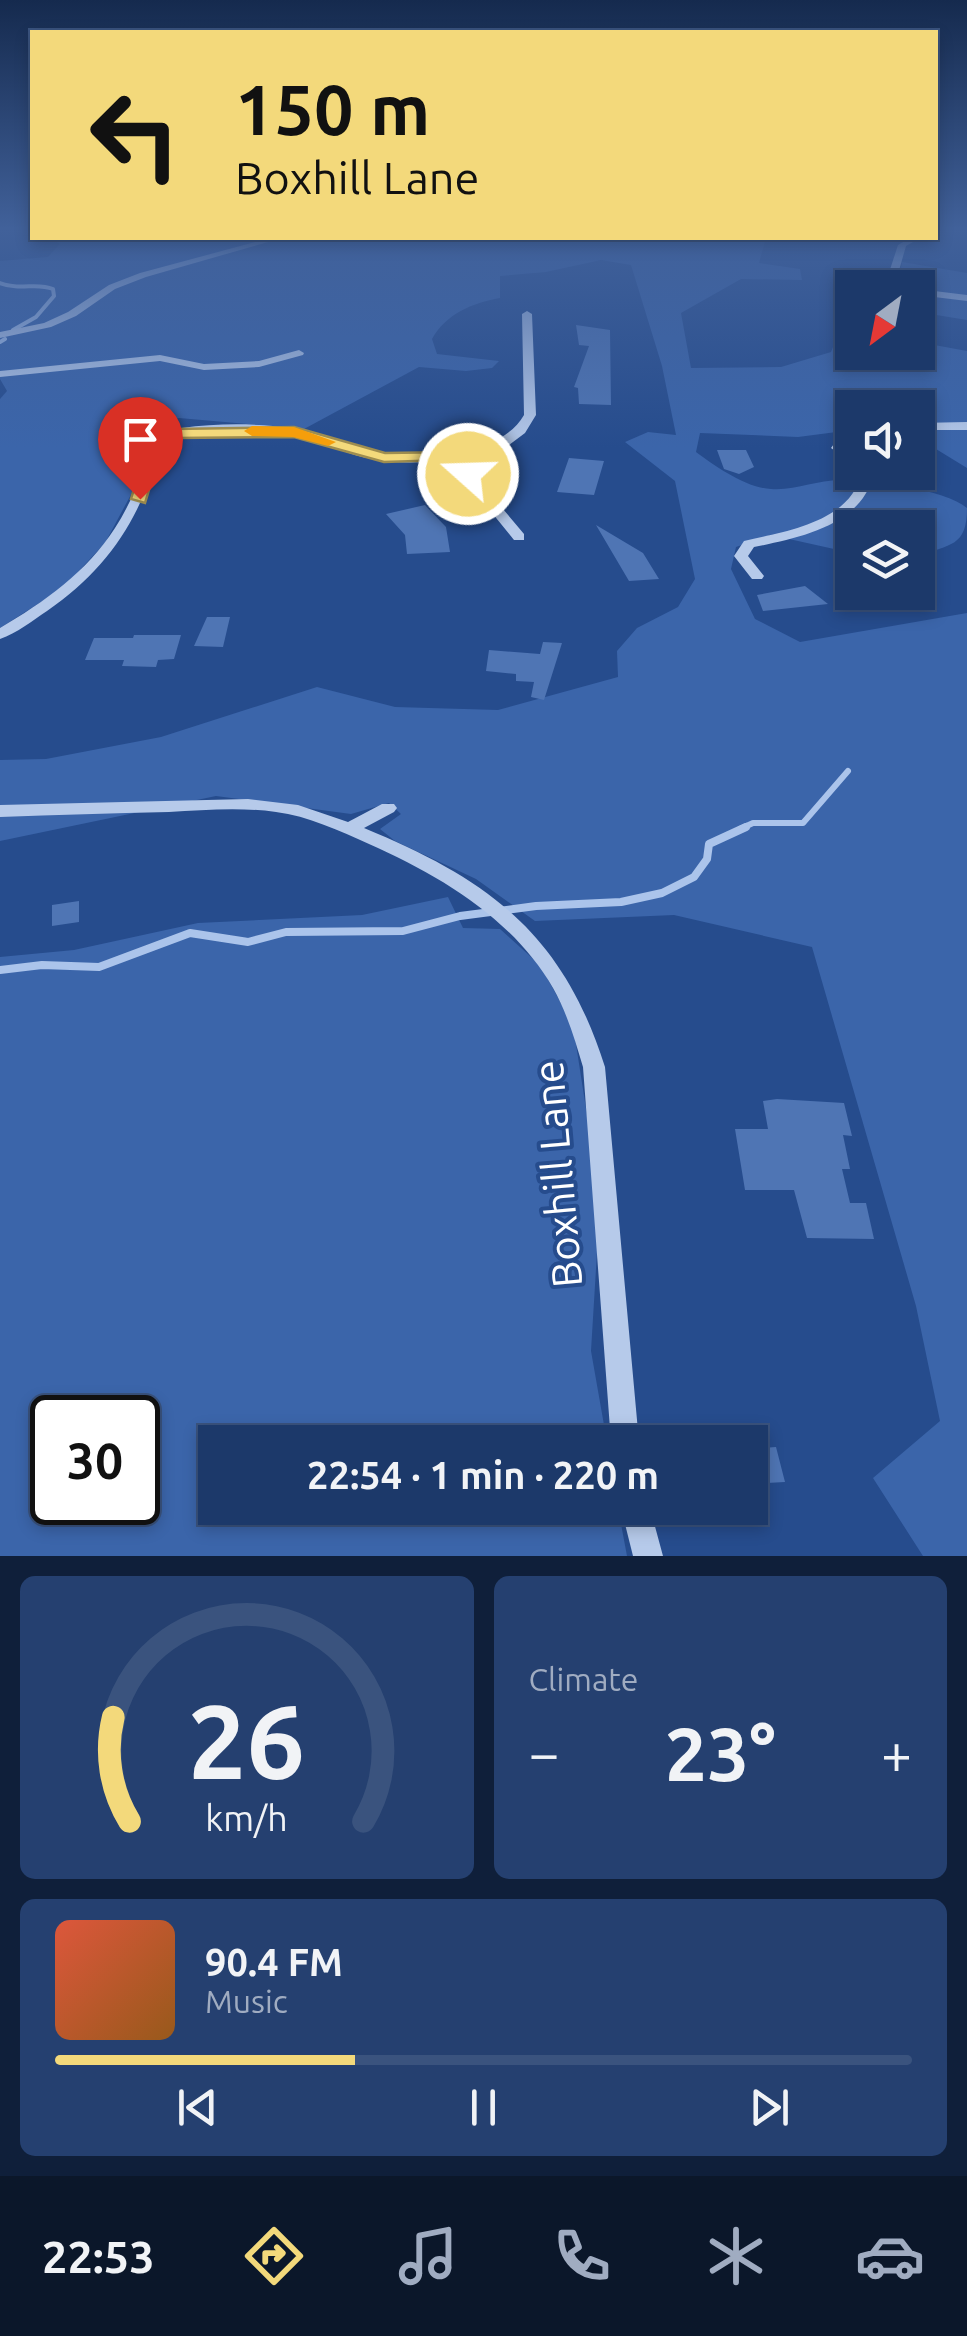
<!DOCTYPE html>
<meta charset="utf-8">
<style>
body{margin:0;font-family:Ubuntu,sans-serif;background:#254070;color:#f1f3f6;height:100vh;display:flex;flex-direction:column;font-size:38px;white-space:nowrap}
*{box-sizing:border-box;margin:0}
p{font-size:32px;color:#a0acc1}
.icon{flex:none;width:55px;height:55px;fill:none;stroke:currentColor;stroke-width:2;stroke-linecap:round;stroke-linejoin:round}
.map{position:relative;height:1556px;overflow:hidden}
.side{display:flex;flex-direction:column;gap:20px;padding:20px;background:#0f1f3a;flex:1}
.side>*{flex:none}
.banner{position:absolute;left:30px;top:30px;width:908px;height:210px;border-radius:0px;box-shadow:0 5px 15px #0003,0 0 0 2px #3a537e;background:#f3d97b;color:#111;overflow:hidden}
.needle{width:65px;rotate:212deg}
.tools{position:absolute;left:835px;top:270px;display:grid;gap:20px}
.tools a{display:grid;place-items:center;width:100px;height:100px;border-radius:0px;background:#1c396a;box-shadow:0 5px 15px #0003,0 0 0 2px #3a537e;font-size:50px}
.speed{position:absolute;left:30px;top:1395px;display:flex;gap:20px;font-size:50px;font-weight:700;text-align:center}
.speed>*{display:grid;place-content:center;width:130px;height:130px;border-radius:50%;background:#1c396a;box-shadow:0 5px 15px #0003,0 0 0 2px #3a537e;line-height:1}
.speed .limit{border:5px solid #111;border-radius:15px;background:#fff;color:#111}
.pin{position:absolute;display:grid;place-items:center;width:85px;height:85px;color:#fff;margin:-102px -42px;border-radius:50% 50% 50% 0;rotate:-45deg;box-shadow:0 0 10px #0007}
.pin .icon{rotate:45deg}
.me{position:absolute;width:110px;margin:-55px;rotate:290deg;stroke-linejoin:round;filter:drop-shadow(0 0 8px #0008)}
.turn{display:flex;align-items:center;gap:35px;height:210px;padding:0 40px;font-size:45px}
.turn .icon{width:130px;height:130px;stroke-width:2.5}
.turn b{display:block;font-size:70px;line-height:85px}
.big{font-size:75px;font-weight:600;line-height:1.1}
.side .widget{flex:1;display:flex;flex-direction:column;justify-content:center;gap:15px;min-width:0;padding:0 35px;border-radius:15px;background:#254070}
.side .dial{align-items:center;gap:0}
.dial svg{height:260px;overflow:visible;fill:none;stroke:#3a537e;stroke-width:7;stroke-linecap:round;text-anchor:middle}
.dial text{fill:#f1f3f6;stroke:none}
.song{display:flex;align-items:center;gap:30px}
.cover{width:120px;height:120px;border-radius:15px;background:linear-gradient(135deg,hsl(10 70% 55%),hsl(30 70% 35%))}
.played{height:10px;border-radius:5px;background:linear-gradient(90deg,#f3d97b 35%,#3a537e 35%)}
.keys{display:flex;justify-content:space-around;direction:ltr}
.heat{display:flex;justify-content:space-between;align-items:center;font-size:55px;direction:ltr}
.side .tiles{flex:1;display:grid;gap:20px;grid-template-columns:1fr 1fr}
.widget:last-child{grid-column:span 2}
.trip{position:absolute;left:198px;top:1425px;width:570px;height:100px;border-radius:0px;background:#1c396a;box-shadow:0 5px 15px #0003,0 0 0 2px #3a537e;font-weight:600;line-height:100px;text-align:center}
.menu{display:flex;height:160px;justify-content:space-around;align-items:center;background:#0b172a;color:#a0acc1}
.menu .icon{width:70px;height:70px}
.menu .selected{color:#f3d97b}
.menu b{font-size:45px;color:#f1f3f6}
.map>svg:first-child{display:block}
.green{fill:#3b65aa;fill-rule:evenodd}
.lines{fill:none;stroke-linecap:round;stroke-linejoin:round}
.stream-far2{stroke:#abc4eb;stroke-width:4}
.stream-far1{stroke:#abc4eb;stroke-width:6}
.stream{stroke:#abc4eb;stroke-width:8}
.building{fill:#4f75b4}
.minor{fill:#b6caea;fill-rule:evenodd}
.route{fill:#f3d97b;stroke:#9e8d50;stroke-width:2.5}
.slow{fill:#f59e0b}
.labels{text-anchor:middle;dominant-baseline:central;stroke-width:8;stroke-linejoin:round;paint-order:stroke}
.near-street-label{font-size:42px;fill:#fff;stroke:#264c8d}
</style>
<div class="map">
<svg width="967" height="1556" viewBox="0 0 967 1556">
<rect width="100%" height="100%" fill="#264c8d"/>
<path class="green" d="M50 238H766L759 263 800 269 802 280 741 279 681 313 691 368 781 367 831 352 839 332 852 333V352H918V342L967 351V468L918 438V408H852V430L798 437 700 433 696 452C715 466 746 488 771 489 794 491 817 480 840 480 871 480 944 489 967 508 967 547 950 544 918 556V528H852V553L771 535 736 547 731 569 755 619 800 642 967 613V1556H923L873 1478 940 1421 916 1306 812 947 674 915 535 921 476 879 395 841 380 829 401 814 389 803 351 814 216 796 0 841V760L46 759 161 737 317 687 395 707 498 710 618 677 617 651 637 628 678 607 695 579 675 481 625 442 648 432 676 435 662 366 631 265 601 260 546 272 500 276V298C472 303 446 314 432 339L437 354 499 361 492 368 466 371 419 367 304 429 179 418 143 429 137 440 142 474 105 543 63 588 0 628V399L7 391 0 379V261L48 257 60 244Z
M902 262 967 273V320L918 312V288H898Z
M448 897 463 928 500 929 540 965 573 1025 589 1128 598 1236 591 1351 607 1442H215V1508H618L627 1556H0V957L74 950 198 923 362 915ZM52 1418H138V1502H52Z"/>
<g class="lines">
<path class="stream-far2" d="M0 283C21 291 36 282 53 289L54 296 36 317 13 330
M0 342 5 339"/>
<path class="stream-far1" d="M740 829 753 823H803L848 771"/>
<path class="stream" d="M0 970 42 965 99 967 190 933 248 942 286 932 403 931 460 916 536 906 621 902 662 893 694 877 707 859 709 844 746 827"/>
</g>
<path class="building" d="M576 325 610 330 611 405 579 404 578 388 574 387 589 346 579 345Z
M717 450H746L754 467 739 474 724 469Z
M569 458 604 461 594 495 557 492Z
M425 505 446 527 450 552 407 554 405 535 386 514Z
M596 525 643 553 659 579 629 581Z
M805 586 828 604 763 611 757 595Z
M207 617H230L223 647 194 646Z
M134 635H181L174 659 158 660 156 667 122 666 124 660H85L94 638H133Z
M543 642 562 643 544 700 531 697 534 682 516 681V674L486 671 489 650 540 654Z
M79 901V922L52 926V905Z
M777 1099 844 1103 852 1136 843 1135 850 1169H842L850 1203H866L874 1239 807 1238 794 1190H745L735 1129H768L763 1101Z
M776 1447 785 1482 750 1484V1449Z"/>
<g class="lines">
<path class="minor" d="M935 230H940L935 234Z
M270 238H282L146 277 115 289 76 316 51 327 0 338V332L44 323 68 312 109 285 140 273Z
M910 238H920L906 246 894 288H884L898 245Z
M918 289 967 295V301L918 295Z
M527 311 532 314 536 415 525 433 509 445 461 459 524 534V540H514L449 460C423 463 397 464 372 459 349 455 328 444 305 438 275 430 185 424 161 443 142 517 109 568 47 611 32 621 17 633 0 639V628C44 602 87 572 115 528 126 511 135 492 141 473 144 462 145 446 153 438 161 430 172 430 182 428 219 423 259 423 296 429 322 433 344 446 369 451 414 461 499 459 524 415L522 314Z
M299 350 304 353 303 355 259 367 204 370 160 361 0 377V371L160 355 204 364 259 361Z
M967 422V430H918V423Z
M852 431V438L844 447 852 454V463L831 448 842 433Z
M862 472H874C864 525 799 538 754 547L748 556 764 576 762 579H752L734 556 744 541C787 531 851 522 862 472Z
M248 799 298 805 348 822 382 804H394L397 808 394 812 364 828C490 880 563 934 605 1067L639 1442H611L583 1067C575 1040 567 1013 553 988 513 919 441 876 369 844 340 831 308 816 276 812 240 807 204 810 169 812 112 813 56 815 0 817V805Z
M621 1508H650L663 1556H633Z"/>
</g>
<linearGradient id="sky" x2="0" y2="1"><stop stop-color="#152a4e"/><stop offset="0.51" stop-color="#41619a"/><stop offset="1" stop-color="#41619a" stop-opacity="0"/></linearGradient>
<rect width="967" height="448" fill="url(#sky)"/>
<path class="route" d="M294 427 385 453 457 452 476 474 462 477 447 460 384 462 294 437 175 438 163 444 145 503 131 499 148 442 173 429Z"/>
<path class="slow" d="M294 427 336 442 328 446 293 437 252 436 244 431 252 426Z"/>
<g class="labels">
<g class="near-street-label">
<text transform="translate(557 1174) rotate(-95)">Boxhill Lane</text>
</g>
</g>
</svg>
<div class="tools">
<a><svg class="needle" viewBox="-14 -14 28 28"><path d="M0-13l5 13h-10z" fill="#e53935"/><path d="M0 13l5-13h-10z" fill="#a0acc1"/></svg></a>
<a><svg class="icon" aria-label="sound" viewBox="0 0 24 24"><path d="M4 9h4l5-4v14l-5-4H4zM17 9q2 3 0 6"/></svg></a>
<a><svg class="icon" aria-label="layers" viewBox="0 0 24 24"><path d="M12 4l9 5-9 5-9-5zM3 14l9 5 9-5"/></svg></a>
</div>
<div class="speed"><div class="limit">30</div></div>
<div class="pin" style="left:140px;top:499px;background:#d93025"><svg class="icon" aria-label="arrive" viewBox="0 0 24 24"><path d="M6 21V4h12l-3 4 3 4H6"/></svg></div>
<svg class="me" style="left:468px;top:474px" viewBox="-20 -20 40 40"><circle r="17" fill="#f3d97b" stroke="#fff" stroke-width="3"/><path d="M0-11L8 9 0 5-8 9z" fill="#fff"/></svg>
<div class="trip">22:54 · 1 min · 220 m</div>
<div class="banner">
<div class="turn"><svg class="icon" aria-label="left" viewBox="0 0 24 24"><path d="M17 20v-9H6M10 6l-5 5 5 5"/></svg><div><b>150 m</b>Boxhill Lane</div></div>
</div>
</div>
<section class="side">
<div class="tiles">
<div class="widget dial"><svg viewBox="0 0 100 80">
<path d="M14 69A42 42 0 1 1 86 69"/>
<path d="M14 69A42 42 0 0 1 9 37" stroke="#f3d97b"/>
<text x="50" y="56" font-size="32" font-weight="700">26</text>
<text x="50" y="72" font-size="11">km/h</text>
</svg></div>
<div class="widget"><p>Climate</p>
<div class="heat"><a>−</a><b class="big">23°</b><a>+</a></div>
</div>
<div class="widget">
<div class="song"><i class="cover"></i><div><b>90.4 FM</b><p>Music</p></div></div>
<div class="played"></div>
<div class="keys"><svg class="icon" aria-label="previous" viewBox="0 0 24 24"><path d="M18 5L8 12l10 7zM5 5v14"/></svg><svg class="icon" aria-label="pause" viewBox="0 0 24 24"><path d="M8 5v14M16 5v14"/></svg><svg class="icon" aria-label="next" viewBox="0 0 24 24"><path d="M6 5l10 7-10 7zM19 5v14"/></svg></div>
</div>
</div>
</section>
<nav class="menu">
<b>22:53</b>
<svg class="icon selected" aria-label="directions" viewBox="0 0 24 24"><path d="M12 3l9 9-9 9-9-9zM9 14v-3h6M13 9l2 2-2 2"/></svg>
<svg class="icon" aria-label="music" viewBox="0 0 24 24"><path d="M9 18V5l10-2v13"/><circle cx="6" cy="18" r="3"/><circle cx="16" cy="16" r="3"/></svg>
<svg class="icon" aria-label="phone" viewBox="0 0 24 24"><path d="M5 4h4l2 5-3 2q2 4 5 5l2-3 5 2v4C11 20 4 13 5 4z"/></svg>
<svg class="icon" aria-label="climate" viewBox="0 0 24 24"><path d="M12 3v18M4 7l16 10M4 17L20 7"/></svg>
<svg class="icon" aria-label="car" viewBox="0 0 24 24"><path d="M5 17H2v-5l4-1 3-4h7l3 4 3 1v5h-3M9 17h6M6 11h13"/><circle cx="7" cy="17" r="2"/><circle cx="17" cy="17" r="2"/></svg>
</nav>
